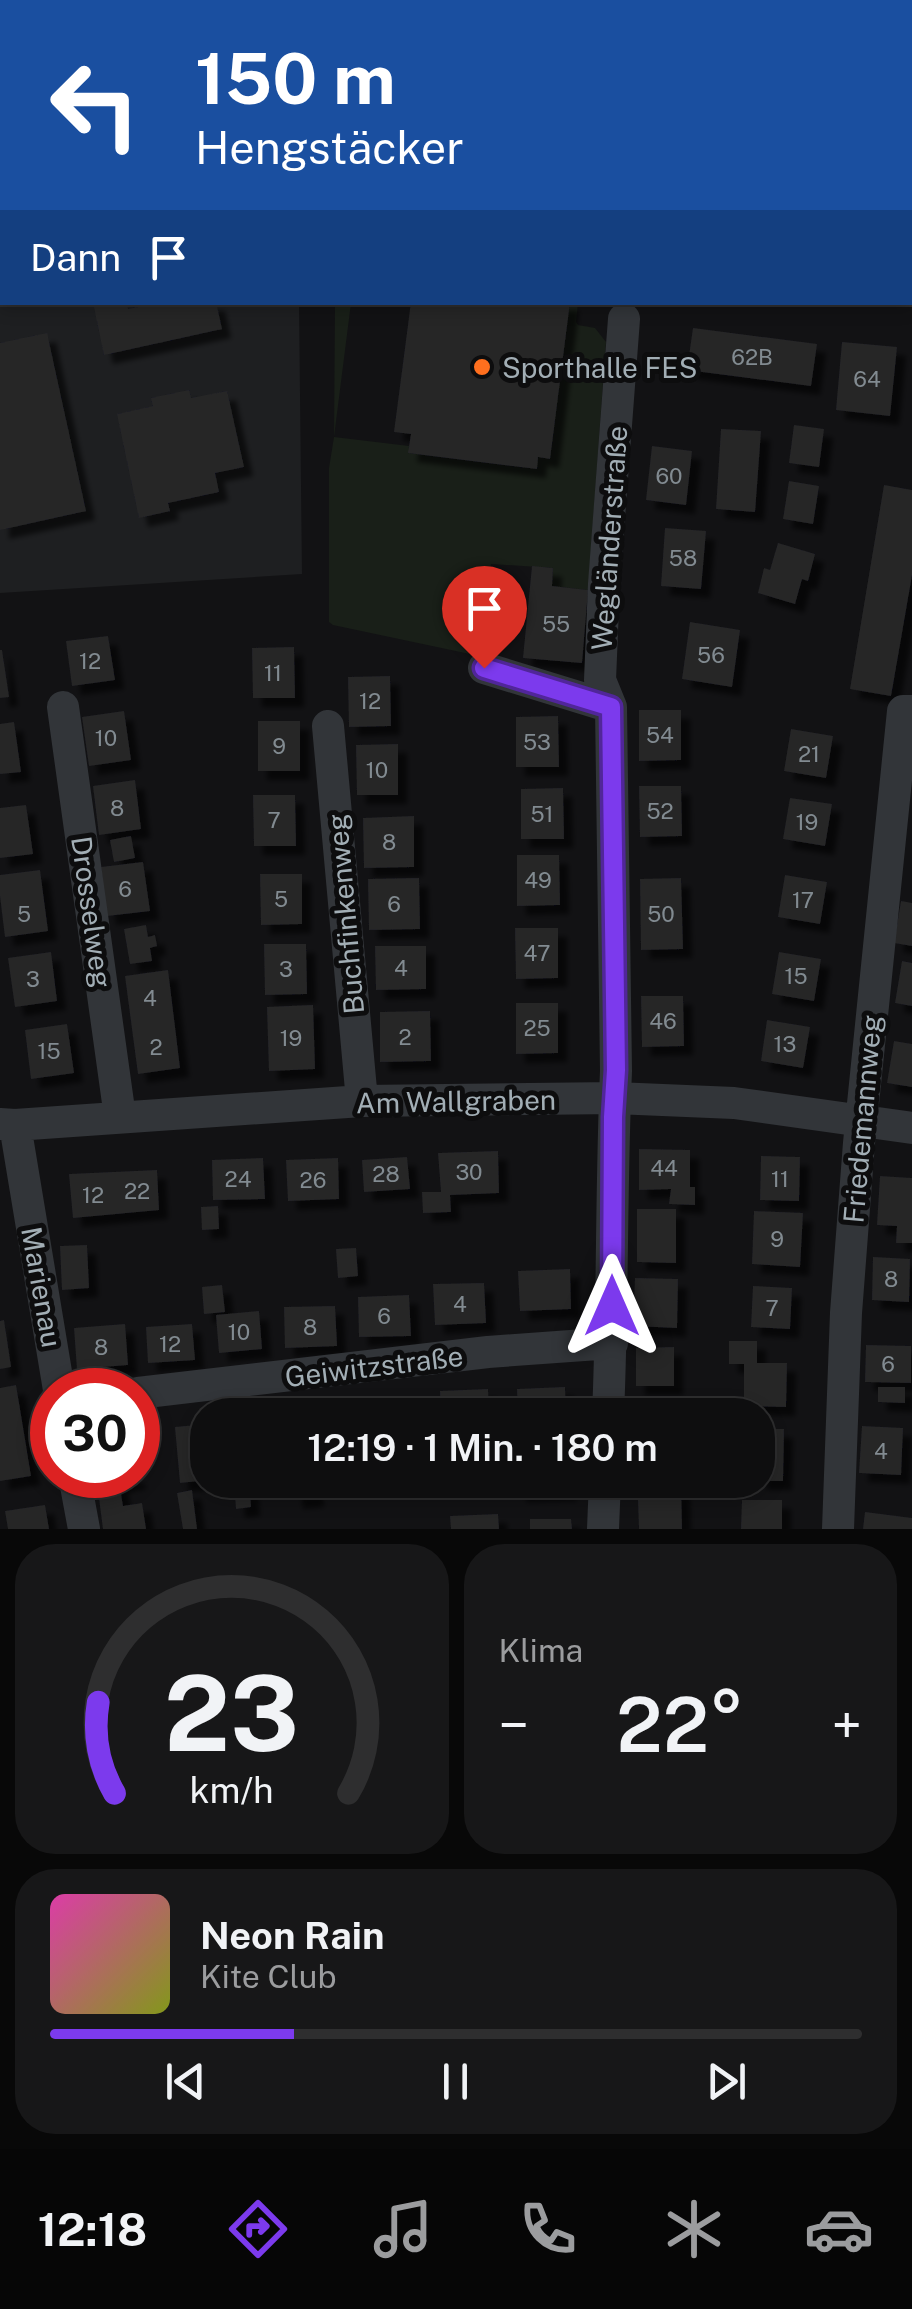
<!DOCTYPE html>
<html lang="de">
<meta charset="utf-8">
<style>
body{margin:0;font-family:"Public Sans",sans-serif;background:#171718;color:#f1f3f6;height:100vh;display:flex;flex-direction:column;font-size:38px;white-space:nowrap}
*{box-sizing:border-box;margin:0}
p{font-size:32px;color:#9b9c9e}
.icon{flex:none;width:55px;height:55px;fill:none;stroke:currentColor;stroke-width:2;stroke-linecap:round;stroke-linejoin:round}
.map{position:relative;height:1529px;overflow:hidden}
.panel{display:flex;flex-direction:column;gap:15px;padding:15px;background:#080808;flex:1}
.panel>*{flex:none}
.banner{position:absolute;left:0px;top:0px;width:912px;height:305px;box-shadow:0 5px 15px #0003,0 0 0 2px #2e2e2f;background:#1a4fa0;color:#fff;overflow:hidden}
.speed{position:absolute;left:30px;top:1368px;display:flex;gap:20px;font-size:50px;font-weight:700;text-align:center}
.speed>*{display:grid;place-content:center;width:130px;height:130px;border-radius:50%;background:#0e0e0f;box-shadow:0 5px 15px #0003,0 0 0 2px #2e2e2f;line-height:1}
.speed .limit{border:15px solid #d22;background:#fff;color:#111}
.pin{position:absolute;display:grid;place-items:center;width:85px;height:85px;color:#fff;margin:-102px -42px;border-radius:50% 50% 50% 0;rotate:-45deg;box-shadow:0 0 10px #0007}
.pin .icon{rotate:45deg}
.me{position:absolute;width:110px;margin:-55px;rotate:0deg;stroke-linejoin:round;filter:drop-shadow(0 0 8px #0008)}
.turn{display:flex;align-items:center;gap:35px;height:210px;padding:0 30px;font-size:45px}
.turn .icon{width:130px;height:130px;stroke-width:2.5}
.turn b{display:block;font-size:70px;line-height:85px}
.then{display:flex;align-items:center;height:95px;padding:0 30px;background:#0003;gap:20px;font-size:38px}
.big{font-size:75px;font-weight:600;line-height:1.1}
.panel .widget{flex:1;display:flex;flex-direction:column;justify-content:center;gap:15px;min-width:0;padding:0 35px;border-radius:40px;background:#171718}
.panel .dial{align-items:center;gap:0}
.dial svg{height:260px;overflow:visible;fill:none;stroke:#2e2e2f;stroke-width:7;stroke-linecap:round;text-anchor:middle}
.dial text{fill:#f1f3f6;stroke:none}
.song{display:flex;align-items:center;gap:30px}
.cover{width:120px;height:120px;border-radius:15px;background:linear-gradient(135deg,hsl(320 70% 55%),hsl(70 70% 35%))}
.played{height:10px;border-radius:5px;background:linear-gradient(90deg,#7c3aed 30%,#2e2e2f 30%)}
.keys{display:flex;justify-content:space-around;direction:ltr}
.heat{display:flex;justify-content:space-between;align-items:center;font-size:55px;direction:ltr}
.panel .tiles{flex:1;display:grid;gap:15px;grid-template-columns:1fr 1fr}
.widget:last-child{grid-column:span 2}
.trip{position:absolute;left:190px;top:1398px;width:585px;height:100px;border-radius:40px;background:#0e0e0f;box-shadow:0 5px 15px #0003,0 0 0 2px #2e2e2f;font-weight:600;line-height:100px;text-align:center}
.tabs{display:flex;height:160px;justify-content:space-around;align-items:center;background:#060606;color:#9b9c9e}
.tabs .icon{width:70px;height:70px}
.tabs .selected{color:#7c3aed}
.tabs b{font-size:45px;color:#f1f3f6}
.map>svg:first-child{display:block}
.built{fill:#1e1f21}
.green{fill:#191f18}
.building{fill:#252528;filter:url(#shadow)}
.lines{fill:none;stroke-linecap:round;stroke-linejoin:round}
.minor{stroke:#323539;stroke-width:32}
.route-casing{stroke:#51269a;stroke-width:25}
.route{stroke:#7c3aed;stroke-width:18}
.poi-dot{fill:#ff6f1e;stroke:#0d0d0e;stroke-width:4}
.labels{text-anchor:middle;dominant-baseline:central;stroke-width:10;stroke-linejoin:round;paint-order:stroke}
.number-label{font-size:22px;fill:#828b91}
.poi-label{font-size:28px;fill:#a2aeb5;stroke:#0d0d0e;text-anchor:start}
.street-label{font-size:28px;fill:#a2aeb5;stroke:#0d0d0e}
</style>
<div class="map">
<svg width="912" height="1529" viewBox="0 0 912 1529">
<defs>
<filter id="shadow"><feDropShadow dx="9" dy="9" stdDeviation="2.5" flood-color="#0009"/></filter>
</defs>
<rect width="100%" height="100%" fill="#121214"/>
<path class="built" d="M0 0H346L347 2H2V302L299 303 302 574 0 593Z
M391 0H912V268H910V2H391Z"/>
<path class="green" d="M335 303H351L334 437 409 446V453L536 469 538 457 549 459 570 303H578L576 322 578 325 595 328 606 342 588 590 552 586 553 568 491 564 484 657 333 625 329 622V468L334 437Z"/>
<path class="building" d="M93 302H126L128 309 162 302H216L222 329 104 355Z
M411 302H570L550 459 538 457 537 469 408 453 411 434 394 432Z
M693 328 817 344 811 386 687 370Z
M47 333 86 511 0 530V343Z
M842 342 897 347 890 416 836 410Z
M189 390 191 398 227 391 244 467 215 473 219 492 168 503 170 511 139 518 117 414 153 406 151 398Z
M794 425 824 429 819 467 789 463Z
M721 429 761 431 755 512 716 509Z
M652 446 692 451 686 505 646 500Z
M789 481 819 486 813 524 783 519Z
M884 485 912 490V575L891 696 850 689Z
M665 528 706 531 701 589 661 586Z
M778 543 815 554 808 581 802 579 795 604 758 593 764 568 770 570Z
M532 566 553 568 552 586 588 590 582 663 523 658Z
M690 622 740 630 732 687 682 679Z
M108 636 115 680 72 686 66 641Z
M294 647 295 698H253L252 648Z
M0 650H2L9 697 0 698Z
M390 676 391 726 349 727 348 677Z
M639 710H681V760L639 761Z
M124 711 131 760 89 766 82 717Z
M558 716 559 767H516V717Z
M258 721H300V771H258Z
M14 722 21 772 0 774V724Z
M791 729 833 736 826 778 784 771Z
M398 744V795H357L356 745Z
M135 780 141 829 99 835 93 786Z
M639 786H681L682 836 640 837Z
M563 788 564 839H521V789Z
M253 795H295L296 846H254Z
M790 798 832 804 825 846 783 839Z
M26 805 33 854 0 858V808Z
M414 816V867L364 868 363 818Z
M131 836 135 858 114 862 110 840Z
M517 855H559L560 905 517 906Z
M143 862 150 911 107 916 101 867Z
M40 870 48 931 5 937 0 896V875Z
M260 874H302V924L261 925Z
M785 875 827 882 820 924 778 917Z
M419 878 420 929 369 930 368 879Z
M681 878 683 949 641 950 640 879Z
M901 901 912 903V946L894 943Z
M146 925 148 937 155 935 157 946 150 948 152 961 130 964 124 929Z
M515 928H558V978L516 979Z
M264 944H306L307 994 265 995Z
M375 946H426V989L376 990Z
M51 952 57 1001 15 1007 8 958Z
M779 952 821 959 814 1001 772 994Z
M902 961 912 963V1006L895 1003Z
M168 970 180 1068 138 1074 125 976Z
M641 996H683L684 1046 642 1047Z
M516 1003H558V1053L516 1054Z
M313 1005 315 1069 269 1071 267 1007Z
M430 1011 431 1061 380 1062V1012Z
M767 1020 810 1027 803 1068 761 1061Z
M67 1024 74 1073 31 1079 25 1030Z
M894 1041 912 1044V1087L887 1083Z
M639 1149 690 1150V1187H695V1205L669 1204 671 1189 639 1190Z
M498 1151 499 1193 450 1195 451 1212 423 1213 422 1192H441L438 1153Z
M761 1156 800 1157 799 1201 760 1200Z
M407 1157 410 1189 364 1192 362 1160Z
M263 1158 265 1199 213 1200 212 1160Z
M338 1158 339 1199 288 1201 286 1160Z
M157 1170 159 1210 73 1218 69 1174Z
M880 1176 912 1178V1243H896L897 1226 877 1225Z
M218 1206 219 1229 202 1230 201 1207Z
M637 1209H676V1263L637 1262Z
M754 1211 803 1213 800 1267 752 1264Z
M87 1245 89 1288 62 1290 60 1246Z
M356 1248 358 1276 338 1278 336 1249Z
M873 1257 910 1259 909 1302 872 1300Z
M570 1269 571 1309 520 1311 518 1271Z
M635 1278 678 1279 677 1328 633 1326Z
M484 1283 486 1323 435 1325 433 1284Z
M222 1285 225 1312 204 1314 202 1287Z
M753 1286 792 1288 790 1329 751 1327Z
M409 1295 411 1336 359 1337 358 1297Z
M335 1306 337 1346 285 1348 284 1307Z
M259 1311 262 1349 219 1353 216 1315Z
M4 1320 11 1367 0 1369V1321Z
M125 1324 128 1365 77 1369 74 1328Z
M192 1324 195 1360 148 1363 146 1327Z
M729 1341H757V1363H787L786 1407 744 1406V1364H729Z
M866 1345 911 1346V1383L865 1382Z
M674 1347V1386H636V1348Z
M16 1385 31 1476 0 1481V1388Z
M565 1387 566 1415H518L517 1389Z
M878 1387H905V1403L878 1402Z
M488 1389 489 1415H441L440 1391Z
M410 1399 411 1415H363L362 1403Z
M335 1405 336 1415H288V1409Z
M208 1424V1480L180 1483 175 1427Z
M862 1426 903 1428 901 1475 859 1473Z
M758 1429H784L783 1481H758Z
M96 1475H136L137 1480 119 1483 123 1506 142 1503 146 1529H103Z
M234 1480H249L251 1507 236 1509Z
M292 1480H313L315 1498 294 1500Z
M516 1480H568V1492L517 1493Z
M660 1485H681L682 1529H639L638 1500 660 1499Z
M192 1490 197 1529H183L177 1493Z
M742 1500H782V1529H741Z
M45 1505 49 1529H8L5 1511Z
M865 1512 912 1518V1529H863Z
M498 1514 499 1529H451L450 1516Z
M530 1519H571L572 1529H530Z"/>
<g class="lines">
<path class="minor" d="M375 0V2
M422 2 424 0
M484 668 611 707
M63 707 120 1117
M328 726 362 1101
M0 1124 15 1125 362 1101 615 1098 734 1103 912 1128
M15 1125 59 1390
M138 1393 488 1352 612 1343
M608 1415C613 1300 611 1185 616 1071L611 707 600 680 604 584 624 319
M74 1475 84 1529
M603 1529 605 1480
M838 1529 846 1313 859 1143 903 711H912"/>
</g>
<g class="lines">
<defs>
<path id="route" d="M484 668 611 707 616 1070 613 1117 612 1306"/>
</defs>
<use href="#route" class="route-casing"/>
<use href="#route" class="route"/>
</g>
<circle class="poi-dot" cx="482" cy="367" r="10"/>
<g class="labels">
<g class="number-label">
<text x="752" y="357">62B</text>
<text x="867" y="379">64</text>
<text x="669" y="476">60</text>
<text x="683" y="558">58</text>
<text x="556" y="624">55</text>
<text x="711" y="655">56</text>
<text x="90" y="661">12</text>
<text x="273" y="673">11</text>
<text x="370" y="701">12</text>
<text x="660" y="735">54</text>
<text x="106" y="738">10</text>
<text x="537" y="742">53</text>
<text x="279" y="746">9</text>
<text x="809" y="754">21</text>
<text x="377" y="770">10</text>
<text x="117" y="808">8</text>
<text x="660" y="811">52</text>
<text x="542" y="814">51</text>
<text x="274" y="820">7</text>
<text x="807" y="822">19</text>
<text x="389" y="842">8</text>
<text x="538" y="880">49</text>
<text x="125" y="889">6</text>
<text x="281" y="899">5</text>
<text x="803" y="900">17</text>
<text x="394" y="904">6</text>
<text x="24" y="914">5</text>
<text x="661" y="914">50</text>
<text x="537" y="953">47</text>
<text x="401" y="968">4</text>
<text x="286" y="969">3</text>
<text x="796" y="976">15</text>
<text x="33" y="979">3</text>
<text x="150" y="998">4</text>
<text x="663" y="1021">46</text>
<text x="537" y="1028">25</text>
<text x="405" y="1037">2</text>
<text x="291" y="1038">19</text>
<text x="785" y="1044">13</text>
<text x="156" y="1047">2</text>
<text x="49" y="1051">15</text>
<text x="664" y="1168">44</text>
<text x="469" y="1172">30</text>
<text x="386" y="1174">28</text>
<text x="238" y="1179">24</text>
<text x="780" y="1179">11</text>
<text x="313" y="1180">26</text>
<text x="137" y="1191">22</text>
<text x="93" y="1195">12</text>
<text x="777" y="1239">9</text>
<text x="891" y="1279">8</text>
<text x="460" y="1304">4</text>
<text x="772" y="1308">7</text>
<text x="384" y="1316">6</text>
<text x="310" y="1327">8</text>
<text x="239" y="1332">10</text>
<text x="170" y="1344">12</text>
<text x="101" y="1347">8</text>
<text x="888" y="1364">6</text>
<text x="881" y="1451">4</text>
</g>
<g class="poi-label">
<text x="502" y="367">Sporthalle FES</text>
</g>
<g class="street-label">
<text transform="translate(609 538) rotate(-86)">Wegländerstraße</text>
<text transform="translate(92 912) rotate(82)">Drosselweg</text>
<text transform="translate(345 914) rotate(-95)">Buchfinkenweg</text>
<text transform="translate(456 1101) rotate(-1)">Am Wallgraben</text>
<text transform="translate(862 1119) rotate(-85)">Friedemannweg</text>
<text transform="translate(42 1287) rotate(80)">Marienau</text>
<text transform="translate(374 1366) rotate(-7)">Geiwitzstraße</text>
</g>
</g>
</svg>
<div class="speed"><div class="limit">30</div></div>
<div class="pin" style="left:484px;top:668px;background:#d93025"><svg class="icon" aria-label="arrive" viewBox="0 0 24 24"><path d="M6 21V4h12l-3 4 3 4H6"/></svg></div>
<svg class="me" style="left:612px;top:1306px" viewBox="-20 -20 40 40"><path d="M0-17L14 15 0 8-14 15z" fill="#7c3aed" stroke="#fff" stroke-width="4"/></svg>
<div class="trip">12:19 · 1 Min. · 180 m</div>
<div class="banner">
<div class="turn"><svg class="icon" aria-label="left" viewBox="0 0 24 24"><path d="M17 20v-9H6M10 6l-5 5 5 5"/></svg><div><b>150 m</b>Hengstäcker</div></div>
<div class="then">Dann<svg class="icon" aria-label="arrive" viewBox="0 0 24 24"><path d="M6 21V4h12l-3 4 3 4H6"/></svg></div>
</div>
</div>
<section class="panel">
<div class="tiles">
<div class="widget dial"><svg viewBox="0 0 100 80">
<path d="M14 69A42 42 0 1 1 86 69"/>
<path d="M14 69A42 42 0 0 1 9 41" stroke="#7c3aed"/>
<text x="50" y="56" font-size="32" font-weight="700">23</text>
<text x="50" y="72" font-size="11">km/h</text>
</svg></div>
<div class="widget"><p>Klima</p>
<div class="heat"><a>−</a><b class="big">22°</b><a>+</a></div>
</div>
<div class="widget">
<div class="song"><i class="cover"></i><div><b>Neon Rain</b><p>Kite Club</p></div></div>
<div class="played"></div>
<div class="keys"><svg class="icon" aria-label="previous" viewBox="0 0 24 24"><path d="M18 5L8 12l10 7zM5 5v14"/></svg><svg class="icon" aria-label="pause" viewBox="0 0 24 24"><path d="M8 5v14M16 5v14"/></svg><svg class="icon" aria-label="next" viewBox="0 0 24 24"><path d="M6 5l10 7-10 7zM19 5v14"/></svg></div>
</div>
</div>
</section>
<nav class="tabs">
<b>12:18</b>
<svg class="icon selected" aria-label="directions" viewBox="0 0 24 24"><path d="M12 3l9 9-9 9-9-9zM9 14v-3h6M13 9l2 2-2 2"/></svg>
<svg class="icon" aria-label="music" viewBox="0 0 24 24"><path d="M9 18V5l10-2v13"/><circle cx="6" cy="18" r="3"/><circle cx="16" cy="16" r="3"/></svg>
<svg class="icon" aria-label="phone" viewBox="0 0 24 24"><path d="M5 4h4l2 5-3 2q2 4 5 5l2-3 5 2v4C11 20 4 13 5 4z"/></svg>
<svg class="icon" aria-label="climate" viewBox="0 0 24 24"><path d="M12 3v18M4 7l16 10M4 17L20 7"/></svg>
<svg class="icon" aria-label="car" viewBox="0 0 24 24"><path d="M5 17H2v-5l4-1 3-4h7l3 4 3 1v5h-3M9 17h6M6 11h13"/><circle cx="7" cy="17" r="2"/><circle cx="17" cy="17" r="2"/></svg>
</nav>
